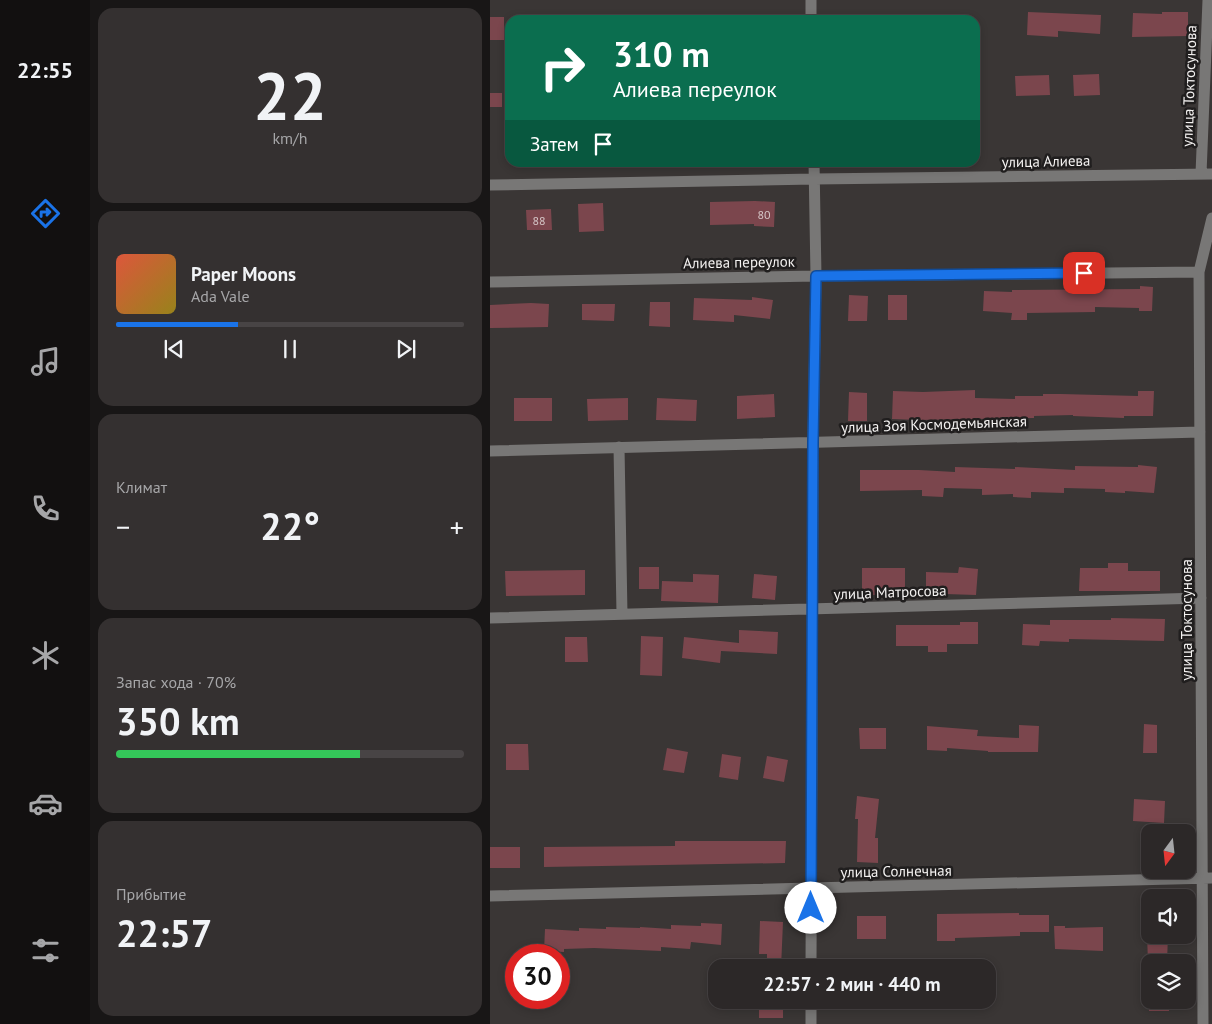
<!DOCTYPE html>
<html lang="ru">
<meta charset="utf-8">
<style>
body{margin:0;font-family:"PT Sans",sans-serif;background:#343030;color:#f1f3f6;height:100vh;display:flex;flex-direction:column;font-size:19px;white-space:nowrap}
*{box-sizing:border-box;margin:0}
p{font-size:16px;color:#a6a6a8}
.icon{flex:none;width:28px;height:28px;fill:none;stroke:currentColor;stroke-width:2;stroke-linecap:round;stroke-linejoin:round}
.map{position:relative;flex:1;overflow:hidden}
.side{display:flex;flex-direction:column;gap:8px;padding:8px;background:#181616;width:400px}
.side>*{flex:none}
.guide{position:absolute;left:15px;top:15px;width:475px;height:152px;border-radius:15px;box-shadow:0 2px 8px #0003,0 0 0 1px #484445;background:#0b6e4f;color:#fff;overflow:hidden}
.needle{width:32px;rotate:195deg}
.tools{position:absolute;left:651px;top:824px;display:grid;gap:10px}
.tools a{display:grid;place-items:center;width:55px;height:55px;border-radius:10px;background:#2c2828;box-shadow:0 2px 8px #0003,0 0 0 1px #484445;font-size:25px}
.speed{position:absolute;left:15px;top:944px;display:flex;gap:10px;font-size:25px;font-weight:700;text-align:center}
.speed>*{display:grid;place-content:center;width:65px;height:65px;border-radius:50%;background:#2c2828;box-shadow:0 2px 8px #0003,0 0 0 1px #484445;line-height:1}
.speed .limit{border:8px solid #d22;background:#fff;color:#111}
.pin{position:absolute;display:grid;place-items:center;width:42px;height:42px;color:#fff;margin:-21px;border-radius:10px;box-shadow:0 2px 8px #0006}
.me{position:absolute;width:55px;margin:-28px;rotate:0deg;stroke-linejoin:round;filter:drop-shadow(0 0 4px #0008)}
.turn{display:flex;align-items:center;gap:18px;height:105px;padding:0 25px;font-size:22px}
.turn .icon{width:65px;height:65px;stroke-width:2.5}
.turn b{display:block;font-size:35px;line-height:42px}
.then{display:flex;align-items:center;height:48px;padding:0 25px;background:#0003;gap:10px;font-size:19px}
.big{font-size:38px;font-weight:800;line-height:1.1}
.side .tile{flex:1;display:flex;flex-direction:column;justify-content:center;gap:8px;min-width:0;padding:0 18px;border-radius:15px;background:#343030}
.side .dial{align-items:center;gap:0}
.dial b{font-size:65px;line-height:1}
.song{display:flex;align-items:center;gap:15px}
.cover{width:60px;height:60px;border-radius:8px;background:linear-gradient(135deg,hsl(10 70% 55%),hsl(50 70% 35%))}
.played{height:5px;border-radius:2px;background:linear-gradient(90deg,#1a73e8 35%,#484445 35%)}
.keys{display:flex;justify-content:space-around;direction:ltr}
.heat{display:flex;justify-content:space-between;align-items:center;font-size:28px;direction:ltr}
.charge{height:8px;border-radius:4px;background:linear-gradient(90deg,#34c759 70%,#484445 0)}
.trip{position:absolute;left:218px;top:959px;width:288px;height:50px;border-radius:15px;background:#2c2828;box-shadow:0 2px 8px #0003,0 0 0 1px #484445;font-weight:800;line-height:50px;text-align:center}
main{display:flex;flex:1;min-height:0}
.dock{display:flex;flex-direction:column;width:90px;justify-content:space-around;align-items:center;background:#121010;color:#a6a6a8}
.dock .icon{width:35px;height:35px}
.dock .selected{color:#1a73e8}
.dock b{font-size:22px;color:#f1f3f6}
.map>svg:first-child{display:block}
.building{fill:#7b464d}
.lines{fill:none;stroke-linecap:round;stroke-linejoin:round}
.street{stroke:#787776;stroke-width:11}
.route-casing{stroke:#114b97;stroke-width:12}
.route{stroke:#1a73e8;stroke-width:9}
.labels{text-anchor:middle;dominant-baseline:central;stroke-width:5;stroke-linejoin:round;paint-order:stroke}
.number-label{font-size:12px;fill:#d6c7c8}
.street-label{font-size:15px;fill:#f4f2f1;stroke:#201e1e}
</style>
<main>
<nav class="dock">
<b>22:55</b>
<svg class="icon selected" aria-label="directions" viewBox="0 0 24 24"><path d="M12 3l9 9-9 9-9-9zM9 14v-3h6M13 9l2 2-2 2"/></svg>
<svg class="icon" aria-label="music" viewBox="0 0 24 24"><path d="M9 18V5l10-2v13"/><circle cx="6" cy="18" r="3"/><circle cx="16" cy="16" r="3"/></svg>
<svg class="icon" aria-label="phone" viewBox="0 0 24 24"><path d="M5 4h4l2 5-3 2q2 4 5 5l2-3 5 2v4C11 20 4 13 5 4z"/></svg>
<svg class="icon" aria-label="climate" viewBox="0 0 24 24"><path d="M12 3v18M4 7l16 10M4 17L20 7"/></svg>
<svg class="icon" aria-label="car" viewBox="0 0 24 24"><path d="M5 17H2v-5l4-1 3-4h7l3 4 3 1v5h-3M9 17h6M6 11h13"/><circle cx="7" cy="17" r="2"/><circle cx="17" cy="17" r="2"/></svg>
<svg class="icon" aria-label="filters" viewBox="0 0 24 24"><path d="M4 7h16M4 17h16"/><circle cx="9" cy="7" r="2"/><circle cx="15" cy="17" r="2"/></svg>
</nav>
<section class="side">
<div class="tile dial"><b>22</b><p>km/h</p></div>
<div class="tile">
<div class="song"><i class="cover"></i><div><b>Paper Moons</b><p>Ada Vale</p></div></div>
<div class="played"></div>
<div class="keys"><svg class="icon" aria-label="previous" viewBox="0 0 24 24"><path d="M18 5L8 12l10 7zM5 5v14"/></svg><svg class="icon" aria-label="pause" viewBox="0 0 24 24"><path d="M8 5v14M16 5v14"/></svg><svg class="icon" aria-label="next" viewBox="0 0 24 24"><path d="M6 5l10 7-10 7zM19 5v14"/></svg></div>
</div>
<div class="tile"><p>Климат</p>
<div class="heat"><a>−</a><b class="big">22°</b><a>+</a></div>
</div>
<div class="tile"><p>Запас хода · 70%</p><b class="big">350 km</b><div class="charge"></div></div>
<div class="tile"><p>Прибытие</p><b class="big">22:57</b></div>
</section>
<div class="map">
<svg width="722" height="1024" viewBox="0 0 722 1024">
<rect width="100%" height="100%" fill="#3a3635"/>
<path class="building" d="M538 12 611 15 610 34 568 31V37L537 35Z
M672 12H698V36L642 37 643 13 672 14Z
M0 17H14V40H0Z
M609 74 610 95 584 96 583 75Z
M559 75 560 95 526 96 525 76Z
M0 93H12V107H0Z
M265 201 285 202 284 227 264 226V224L220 225V202Z
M113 203 114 231 89 232 88 204Z
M61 209 62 230H37L36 210Z
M650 286 663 287 662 311H649V308L605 307V312L537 313V320H521L522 313 493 311 494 291 522 292V290L650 289Z
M359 295 378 296 377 321H358Z
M398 295H417V320H398Z
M262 297 283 300 280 319 244 315V322L203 320 204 298 262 300Z
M160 302H180V327L159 326Z
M41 303 59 304 58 327 0 328V305Z
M92 304H125L124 321 92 320Z
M485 390V398L525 399V396H553V394H571L648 396V391H664L663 416H634V418L583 416V415L544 416V418L428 420 402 419 403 391 433 392Z
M359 392 377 393V421H358Z
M284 394 285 417 247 419V396Z
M24 398H62V421H24Z
M138 398V420L98 421 97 399Z
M167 398 207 400 206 421 166 420Z
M648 465 667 467 664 493 635 491V493L615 492V489L574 488V493L541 492V498L523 497V494L492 495V489L454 488 453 497 432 496V490L370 491V470H429L465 472V467L525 469V467L585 470V466L648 467Z
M618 563H638V571H670V591H589L590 568H618Z
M149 567H169V589H149Z
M469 567 488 569 486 595 455 594V598L436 597V572L468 573Z
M372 568H415V595H372Z
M95 570V595L16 596 15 571Z
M203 574 229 575 228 603 171 601 172 581 203 582Z
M264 574 287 576 285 600 262 598Z
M621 618 675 619 674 641 579 639V642L550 641 549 646 532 645 533 624 560 625V620H621Z
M470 622H488V644H457V652H438V646H406V625H470Z
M249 630 288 632 287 654 231 651 230 663 192 658 194 637 249 643Z
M151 636 173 637 172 676 150 675Z
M75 637H97L98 662H75Z
M654 724 667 725V753H653Z
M529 725 549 726 548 752H498V751L457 748V751L437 750V726L488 730 487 736 529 738Z
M369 728H396V749H370Z
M16 744H38L39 770H16Z
M177 748 198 752 194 773 173 770Z
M232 754 251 757 248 780 229 777Z
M277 756 298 760 294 782 273 778Z
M367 796 389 799 385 838H388V863L367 862 368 819H365Z
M644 799 675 801 674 823 643 821Z
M185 841H296L295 863 54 867V847L185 846Z
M0 847H30V868H0Z
M529 913V915H559V932H530V936L465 938V941H447V914Z
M367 916H396V939H367Z
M270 921 293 922 291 968H277V954H269Z
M211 923 232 924 231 945 201 942 200 949 171 947V951L104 948 74 949V952L54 951 55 929 89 931V928L116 929V927L150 928V927L181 929V925L211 926Z
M564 926H575V928L613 927V951L565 949Z
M657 935H678L677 962H658Z
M269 1000H293V1018H269Z
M659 1000H679V1011H659Z"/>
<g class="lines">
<path class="street" d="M321 0V20
M711 174 718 0
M0 185 324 179 722 174
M0 282 326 276 709 272
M129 447 132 614
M0 451 710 432
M0 618 711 598
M0 896 722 878
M321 968 323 442 326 276 324 162
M321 1024V1000
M713 1024 709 272 722 218"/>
</g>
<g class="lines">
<defs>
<path id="route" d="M321 908 323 442 326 276 594 273"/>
</defs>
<use href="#route" class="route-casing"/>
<use href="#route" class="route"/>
</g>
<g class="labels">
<g class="number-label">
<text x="274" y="214">80</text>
<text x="49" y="220">88</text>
</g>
<g class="street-label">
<text transform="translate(699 86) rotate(-88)">улица Токтосунова</text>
<text transform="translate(556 161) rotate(-1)">улица Алиева</text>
<text transform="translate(249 262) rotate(-1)">Алиева переулок</text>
<text transform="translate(444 424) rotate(-2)">улица Зоя Космодемьянская</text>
<text transform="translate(400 592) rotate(-2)">улица Матросова</text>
<text transform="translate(696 620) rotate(-90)">улица Токтосунова</text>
<text transform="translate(406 871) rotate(-1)">улица Солнечная</text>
</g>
</g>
</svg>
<div class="tools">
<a><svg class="needle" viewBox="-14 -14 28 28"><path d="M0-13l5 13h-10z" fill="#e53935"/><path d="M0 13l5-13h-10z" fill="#a6a6a8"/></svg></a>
<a><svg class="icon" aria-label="sound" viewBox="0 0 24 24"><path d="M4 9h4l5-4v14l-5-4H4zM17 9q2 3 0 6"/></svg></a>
<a><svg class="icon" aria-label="layers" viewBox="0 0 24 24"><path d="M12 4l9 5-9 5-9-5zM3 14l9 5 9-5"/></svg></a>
</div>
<div class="speed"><div class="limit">30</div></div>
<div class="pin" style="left:594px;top:273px;background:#d93025"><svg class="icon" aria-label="arrive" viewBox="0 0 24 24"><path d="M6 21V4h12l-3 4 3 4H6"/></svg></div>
<svg class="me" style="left:321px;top:908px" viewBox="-20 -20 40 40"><circle r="19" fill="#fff"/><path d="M0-13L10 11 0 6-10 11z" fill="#1a73e8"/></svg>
<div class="trip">22:57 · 2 мин · 440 m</div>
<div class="guide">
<div class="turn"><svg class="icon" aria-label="right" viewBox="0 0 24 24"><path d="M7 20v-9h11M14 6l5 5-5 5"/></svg><div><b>310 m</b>Алиева переулок</div></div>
<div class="then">Затем<svg class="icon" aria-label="arrive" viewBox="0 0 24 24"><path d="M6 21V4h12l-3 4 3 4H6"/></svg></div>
</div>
</div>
</main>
